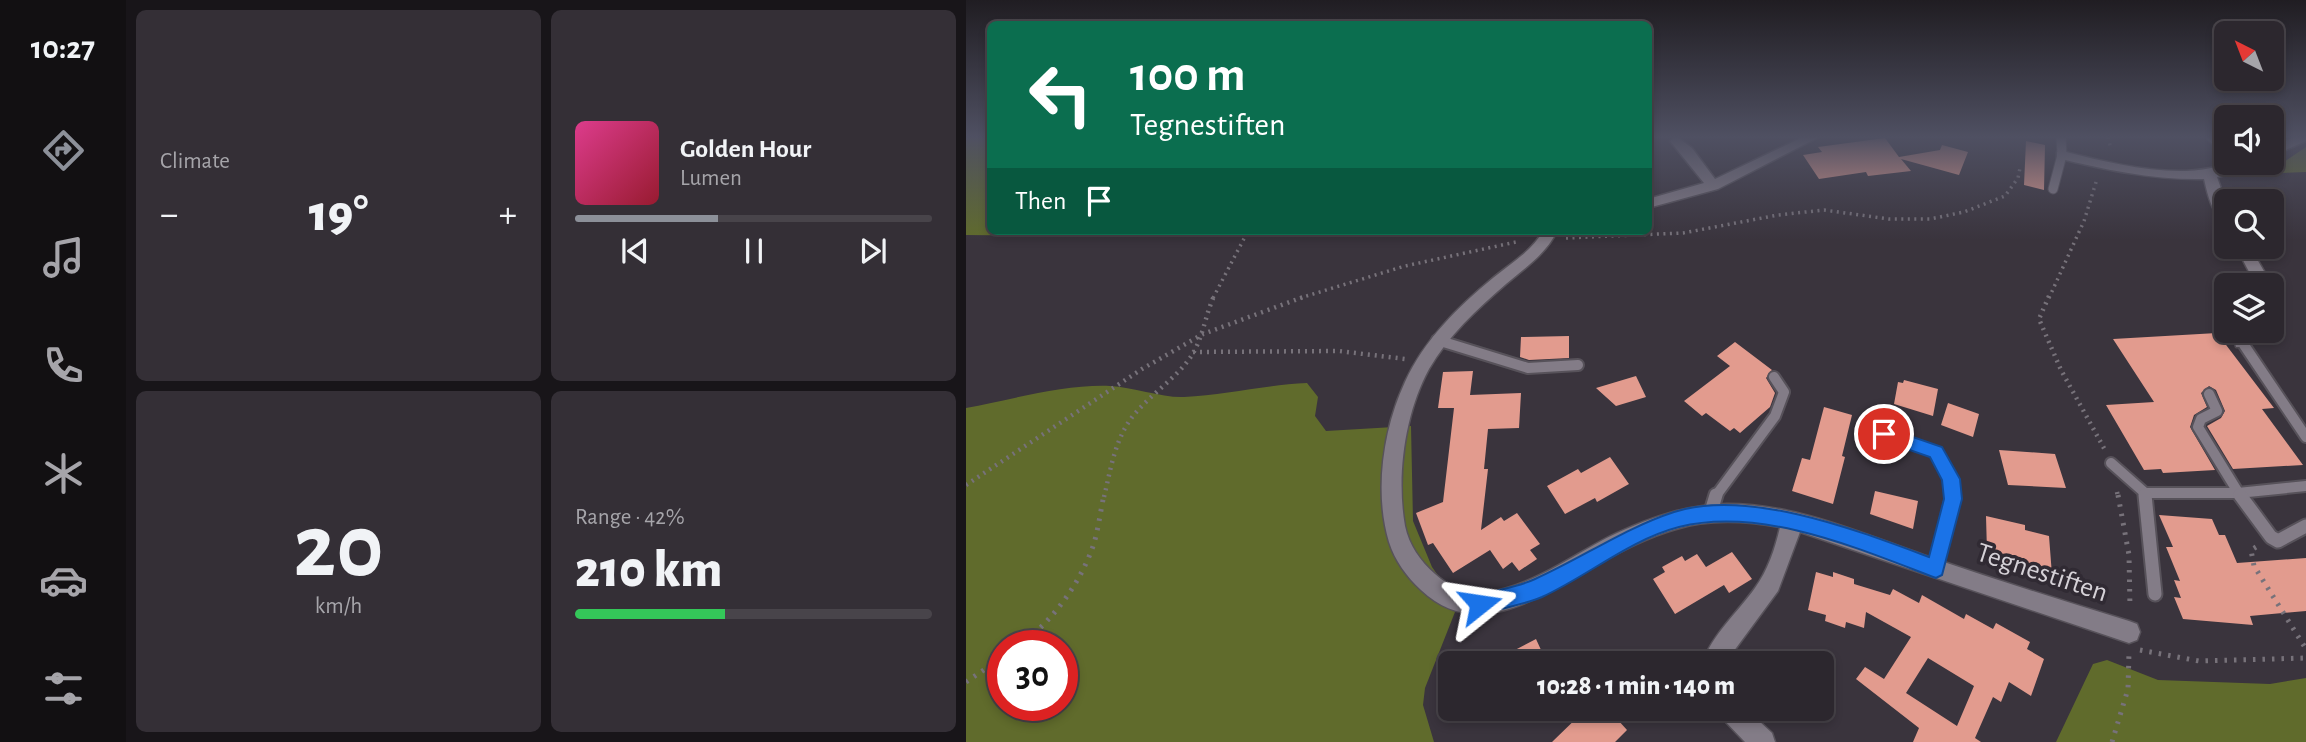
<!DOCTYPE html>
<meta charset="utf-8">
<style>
body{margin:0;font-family:"Alegreya Sans",sans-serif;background:#342f36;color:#f1f3f6;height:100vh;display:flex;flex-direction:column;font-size:26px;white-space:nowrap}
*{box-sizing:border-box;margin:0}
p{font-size:23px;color:#a6a5aa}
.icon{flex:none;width:38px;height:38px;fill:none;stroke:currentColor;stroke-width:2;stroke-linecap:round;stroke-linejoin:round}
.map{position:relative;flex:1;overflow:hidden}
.panel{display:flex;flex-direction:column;gap:10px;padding:10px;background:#181519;width:840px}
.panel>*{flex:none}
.banner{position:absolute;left:21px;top:21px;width:665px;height:214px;border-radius:10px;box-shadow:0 4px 10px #0003,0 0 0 2px #48444a;background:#0b6e4f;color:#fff;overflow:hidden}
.needle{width:46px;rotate:318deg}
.controls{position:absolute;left:1248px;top:21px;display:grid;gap:14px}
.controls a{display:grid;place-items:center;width:70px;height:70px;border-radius:10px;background:#2c272e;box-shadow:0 4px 10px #0003,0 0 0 2px #48444a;font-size:35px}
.speed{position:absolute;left:21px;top:630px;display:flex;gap:14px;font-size:35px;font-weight:700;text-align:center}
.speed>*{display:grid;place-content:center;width:91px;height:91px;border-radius:50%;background:#2c272e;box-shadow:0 4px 10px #0003,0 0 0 2px #48444a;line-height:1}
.speed .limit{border:10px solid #d22;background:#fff;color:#111}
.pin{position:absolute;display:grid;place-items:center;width:60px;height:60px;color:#fff;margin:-30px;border:4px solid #fff;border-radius:50%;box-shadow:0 2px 7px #0007}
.me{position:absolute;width:77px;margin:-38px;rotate:75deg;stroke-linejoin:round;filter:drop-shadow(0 0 5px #0008)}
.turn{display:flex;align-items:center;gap:24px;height:147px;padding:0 28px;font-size:32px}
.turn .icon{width:91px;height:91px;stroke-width:2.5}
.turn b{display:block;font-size:49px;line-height:60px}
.then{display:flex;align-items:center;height:66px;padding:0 28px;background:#0003;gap:14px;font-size:26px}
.big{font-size:52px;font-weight:800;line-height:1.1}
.panel .widget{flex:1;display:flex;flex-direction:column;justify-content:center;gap:10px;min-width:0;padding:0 24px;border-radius:10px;background:#342f36}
.panel .dial{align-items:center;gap:0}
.dial b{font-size:91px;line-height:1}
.song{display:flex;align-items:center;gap:21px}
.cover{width:84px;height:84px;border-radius:10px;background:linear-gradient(135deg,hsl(330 70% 55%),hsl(350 70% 35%))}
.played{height:7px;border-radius:4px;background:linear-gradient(90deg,#8c9099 40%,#48444a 40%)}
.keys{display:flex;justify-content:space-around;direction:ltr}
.heat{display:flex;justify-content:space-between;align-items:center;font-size:38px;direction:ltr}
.charge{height:10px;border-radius:5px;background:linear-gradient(90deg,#34c759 42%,#48444a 0)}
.panel .tiles{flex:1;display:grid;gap:10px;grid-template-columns:repeat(2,1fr)}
.trip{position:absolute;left:472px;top:651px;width:396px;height:70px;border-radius:10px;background:#2c272e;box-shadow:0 4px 10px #0003,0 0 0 2px #48444a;font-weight:800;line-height:70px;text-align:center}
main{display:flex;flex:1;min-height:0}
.menu{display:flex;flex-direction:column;width:126px;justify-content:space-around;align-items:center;background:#121012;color:#a6a5aa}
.menu .icon{width:49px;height:49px}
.menu .selected{color:#8c9099}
.menu b{font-size:32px;color:#f1f3f6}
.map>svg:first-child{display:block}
.forest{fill:#606b2c;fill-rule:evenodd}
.building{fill:#e29b8e;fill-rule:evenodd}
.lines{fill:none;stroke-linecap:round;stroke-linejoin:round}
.service-far2-casing{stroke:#57525a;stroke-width:11}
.service-far1-casing{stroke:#57525a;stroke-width:14}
.service-casing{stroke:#57525a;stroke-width:17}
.minor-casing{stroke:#57525a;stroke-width:3}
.path-far2{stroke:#77727a;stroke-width:3.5;stroke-dasharray:2 4.5;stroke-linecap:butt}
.path-far1{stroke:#77727a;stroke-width:4.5;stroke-dasharray:2 5;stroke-linecap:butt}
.path{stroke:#77727a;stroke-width:5;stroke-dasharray:2.5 7;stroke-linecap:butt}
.service-far2{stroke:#837c87;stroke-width:9}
.service-far1{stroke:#837c87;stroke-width:10}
.service{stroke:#837c87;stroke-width:13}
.minor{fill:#837c87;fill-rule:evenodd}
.route{fill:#1a73e8;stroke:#114b97;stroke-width:2}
.labels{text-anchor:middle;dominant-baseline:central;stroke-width:7;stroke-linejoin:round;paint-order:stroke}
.near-street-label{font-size:28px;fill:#d5d1d7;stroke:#302a33}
</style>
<main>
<nav class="menu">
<b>10:27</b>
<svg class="icon selected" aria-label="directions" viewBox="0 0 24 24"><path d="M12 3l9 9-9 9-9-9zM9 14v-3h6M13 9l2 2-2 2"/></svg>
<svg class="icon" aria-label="music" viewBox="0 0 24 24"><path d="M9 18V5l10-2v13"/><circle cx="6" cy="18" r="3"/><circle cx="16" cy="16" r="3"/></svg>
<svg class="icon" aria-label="phone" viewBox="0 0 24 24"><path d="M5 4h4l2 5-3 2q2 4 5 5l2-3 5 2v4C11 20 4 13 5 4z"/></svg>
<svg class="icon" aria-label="climate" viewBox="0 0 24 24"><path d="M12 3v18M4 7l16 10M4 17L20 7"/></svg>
<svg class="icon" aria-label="car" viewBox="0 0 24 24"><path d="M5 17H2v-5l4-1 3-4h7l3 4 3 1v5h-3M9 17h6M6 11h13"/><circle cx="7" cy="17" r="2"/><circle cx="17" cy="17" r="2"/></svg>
<svg class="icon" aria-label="filters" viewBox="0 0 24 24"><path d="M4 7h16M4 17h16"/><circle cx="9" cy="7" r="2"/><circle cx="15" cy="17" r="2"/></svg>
</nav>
<section class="panel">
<div class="tiles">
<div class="widget"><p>Climate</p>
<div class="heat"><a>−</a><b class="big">19°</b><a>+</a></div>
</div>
<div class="widget">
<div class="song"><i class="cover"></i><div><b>Golden Hour</b><p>Lumen</p></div></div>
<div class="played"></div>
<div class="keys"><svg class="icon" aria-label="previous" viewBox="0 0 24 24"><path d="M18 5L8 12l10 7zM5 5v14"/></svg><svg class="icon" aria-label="pause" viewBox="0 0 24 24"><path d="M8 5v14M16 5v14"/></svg><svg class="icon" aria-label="next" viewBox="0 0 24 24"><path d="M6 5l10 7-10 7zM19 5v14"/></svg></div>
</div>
<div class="widget dial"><b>20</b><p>km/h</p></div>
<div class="widget"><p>Range · 42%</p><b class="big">210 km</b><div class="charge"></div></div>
</div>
</section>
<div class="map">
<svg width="1340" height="742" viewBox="0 0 1340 742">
<rect width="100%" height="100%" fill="#3a343d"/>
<path class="forest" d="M0 137H24V231H305L244 237 0 235Z
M1340 147V172L1317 173 1309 168Z
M341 383 352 397 349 416 360 431 445 426 447 521 466 567 488 598 489 612 459 688 457 705 468 742H0V408C43 400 100 384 144 386 167 387 197 398 218 397 259 395 299 385 341 383ZM37 646H96V705H37Z
M1141 660 1192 680 1304 684 1340 678V742H1090L1127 664Z"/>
<path class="building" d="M919 138 933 157 974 150 976 145 1002 152 993 175 935 159 945 171 902 176 900 172 853 179 837 155 856 152 852 147Z
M1060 141 1079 145 1078 190 1058 185Z
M1251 333 1308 408 1296 409 1337 465 1267 469 1241 426 1255 418 1259 411 1250 390 1243 386 1235 393 1241 407 1228 415 1224 427 1249 470 1197 473 1195 469 1178 470 1140 405 1188 402 1147 339Z
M603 336V358L563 360 554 357 555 337Z
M769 342 806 370 800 378 809 393 804 407 774 433 768 428 764 431 740 413 736 416 718 401 764 366 751 356Z
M507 371 504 395 555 393 553 428 522 429 518 469H522L515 530 535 517 538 521 551 513 574 544 564 550 571 559 553 571 546 562 537 569 524 550 487 573 467 543 462 545 450 513 477 502 488 408H472L477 372Z
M670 376 680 397 650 406 630 388Z
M938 380 972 389 967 416 928 404 932 382 937 383Z
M982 403 1013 414 1007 437 975 425Z
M858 407 886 415 876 456 879 457 867 504 826 491 836 458 844 460Z
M1033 450 1089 454 1100 488 1042 485Z
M644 457 663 484 631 502 629 498 599 514 581 486 612 469 615 473Z
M909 491 952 501 947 529 904 514Z
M1193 515 1246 519 1253 535H1259L1271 563 1340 558V611L1284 616 1287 625 1217 619 1208 597 1215 598 1208 580 1214 581 1200 547H1207Z
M1020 516 1059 525V530L1083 536 1086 575 1040 564V556L1021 552Z
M766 552 786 579 763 593 758 585 709 614 687 579 699 572 696 567 716 556 719 561 731 554 740 567Z
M850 572 867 577V572L888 579V584L924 595 927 589 953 603 956 595 998 619 1000 614 1027 629 1030 623 1064 642 1061 649 1078 659 1065 696 1043 682 1035 702 1027 697 1009 738 1015 742H947L953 728 890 679 899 667 918 679 945 637 900 612 898 628 880 622 879 628 859 621 860 615 842 610ZM962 658 1008 686 991 726 940 693Z
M570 639 581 663H524Z
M620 709H642L661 730 649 742H586Z"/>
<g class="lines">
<defs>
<path id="service-far2" d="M1245 137 1260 149
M1087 189 1096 155 1095 137"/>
<path id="service-far1" d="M471 340 562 368 612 365
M1276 342 1340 437
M1243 394 1251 411 1235 419 1232 427 1275 497
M918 434 970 452 985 479 987 497
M1145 463 1179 493H1272L1340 486
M1179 493V497
M749 497 809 416 818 392 808 377"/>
<path id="service" d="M1179 495 1189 594
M1274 495 1305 537 1312 541 1340 526
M744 515 750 495
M969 569 987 495"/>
<path id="minor" d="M711 137 726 148 749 179 837 137H853L752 189 682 208V199L738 183 704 141Z
M1328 137H1340V141L1306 156V147Z
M1096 151C1136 161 1179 172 1220 171 1244 170 1267 162 1291 163L1268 173 1251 177 1260 203V222C1246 216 1241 192 1238 179 1188 180 1140 170 1091 158V152Z
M577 231H591C580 254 559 268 540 284 511 309 482 336 463 369 439 413 430 476 439 526 443 545 454 561 469 574 523 624 598 557 651 533 686 517 721 505 761 504 833 504 899 535 966 558 1031 580 1097 601 1163 621L1171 624 1174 632 1171 640 1163 643 834 532 812 591 759 663H736C747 634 771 613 789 588 802 570 809 549 814 527 781 521 742 519 710 529 681 537 654 552 628 566 574 596 511 643 455 590 441 577 429 561 423 542 408 492 417 429 439 382 458 340 492 307 527 278 544 264 566 251 577 231Z
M1270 247H1284L1306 285V286L1290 285Z
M1266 331H1282L1284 342 1282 347H1270Z
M751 709H780L806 733 809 742H779L755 717Z"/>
</defs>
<use href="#service-far2" class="service-far2-casing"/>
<use href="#service-far1" class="service-far1-casing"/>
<use href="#service" class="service-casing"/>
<use href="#minor" class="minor-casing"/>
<path class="path-far2" d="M1142 137 1145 149
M600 238 717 233 812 215 858 210 923 219H964L998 212 1039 196 1052 178 1054 168
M247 298 282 231
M334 298 439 266 550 242
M1083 298 1118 221 1131 179"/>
<path class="path-far1" d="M1083 296 1073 319 1095 370 1139 450
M227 352 373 351 439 359
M0 485 176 369 237 334 340 296
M1151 492 1152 497
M138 497C145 468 149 439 167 416 183 396 206 381 221 362 237 342 238 318 248 296"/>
<path class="path" d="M1152 495 1163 555 1164 608
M1290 547 1285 550 1288 566 1340 649
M53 646C85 622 112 587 126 549 132 533 134 513 138 495
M1174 650 1233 661 1340 658
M0 682 37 657
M1146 742 1162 689 1163 652"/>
<use href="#service-far2" class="service-far2"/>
<use href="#service-far1" class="service-far1"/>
<use href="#service" class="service"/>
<use href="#minor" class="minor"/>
</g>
<linearGradient id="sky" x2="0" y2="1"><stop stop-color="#201d22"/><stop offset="0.57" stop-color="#4f5062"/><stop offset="1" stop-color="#4f5062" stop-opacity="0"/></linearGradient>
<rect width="1340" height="240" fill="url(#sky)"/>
<path class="route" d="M918 427 976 447 994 479 996 499 976 575 970 578C893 549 796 506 713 527 663 540 622 576 576 597 557 605 534 609 514 614L507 611 505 604 507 598C527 590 550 588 569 579 616 558 659 528 708 512 783 488 893 531 963 557L978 499 976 480 964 457 912 439 910 434 912 429Z"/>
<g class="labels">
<g class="near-street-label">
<text transform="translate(1076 573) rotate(18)">Tegnestiften</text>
</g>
</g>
</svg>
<div class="controls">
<a><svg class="needle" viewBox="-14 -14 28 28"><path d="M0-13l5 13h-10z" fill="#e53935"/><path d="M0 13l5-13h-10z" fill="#a6a5aa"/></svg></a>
<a><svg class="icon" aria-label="sound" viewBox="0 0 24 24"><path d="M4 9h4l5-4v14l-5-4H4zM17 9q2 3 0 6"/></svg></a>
<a><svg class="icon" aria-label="search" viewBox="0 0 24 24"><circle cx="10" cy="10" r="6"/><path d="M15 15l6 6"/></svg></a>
<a><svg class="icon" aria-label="layers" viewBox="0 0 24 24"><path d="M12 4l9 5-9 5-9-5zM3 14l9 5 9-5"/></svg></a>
</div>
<div class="speed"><div class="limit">30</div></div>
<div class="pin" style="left:918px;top:434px;background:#d93025"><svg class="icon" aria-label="arrive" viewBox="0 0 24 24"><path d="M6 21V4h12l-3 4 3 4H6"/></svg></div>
<svg class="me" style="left:514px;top:604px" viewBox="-20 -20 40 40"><path d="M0-17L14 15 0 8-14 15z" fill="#1a73e8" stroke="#fff" stroke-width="4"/></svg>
<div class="trip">10:28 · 1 min · 140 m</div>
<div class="banner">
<div class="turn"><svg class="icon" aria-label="left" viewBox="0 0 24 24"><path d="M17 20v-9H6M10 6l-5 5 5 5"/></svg><div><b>100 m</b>Tegnestiften</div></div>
<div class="then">Then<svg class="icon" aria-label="arrive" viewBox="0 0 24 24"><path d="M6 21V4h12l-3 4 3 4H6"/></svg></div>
</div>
</div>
</main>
